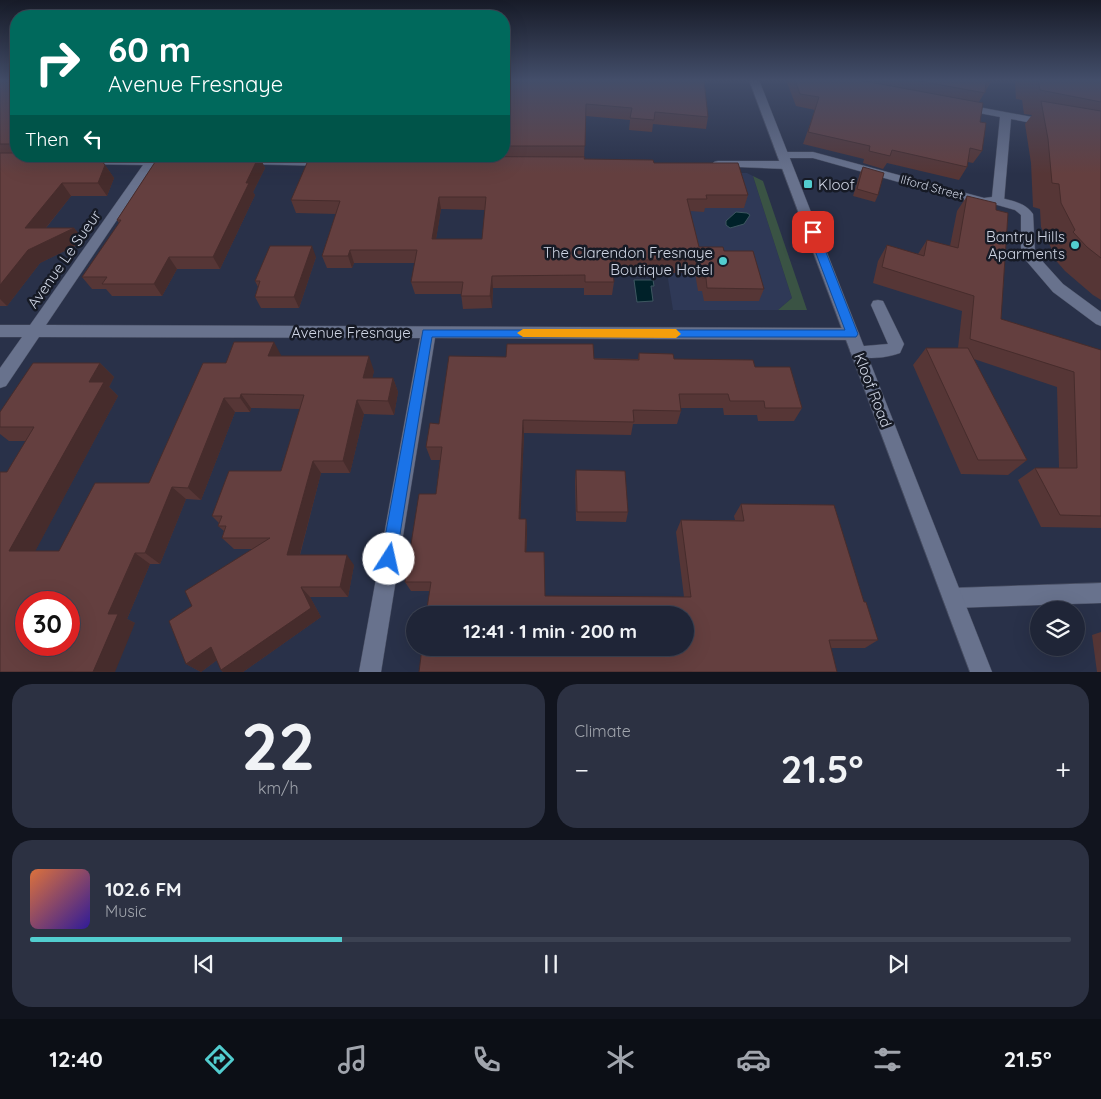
<!DOCTYPE html>
<meta charset="utf-8">
<style>
body{margin:0;font-family:Quicksand,sans-serif;background:#2c3142;color:#f1f3f6;height:100vh;display:flex;flex-direction:column;font-size:19px;white-space:nowrap}
*{box-sizing:border-box;margin:0}
p{font-size:16px;color:#a1a5ad}
.icon{flex:none;width:28px;height:28px;fill:none;stroke:currentColor;stroke-width:2;stroke-linecap:round;stroke-linejoin:round}
.map{position:relative;height:672px;overflow:hidden}
.panel{display:flex;flex-direction:column;gap:12px;padding:12px;background:#11141e;flex:1}
.panel>*{flex:none}
.banner{position:absolute;left:10px;top:10px;width:500px;height:152px;border-radius:20px;box-shadow:0 5px 20px #0002,0 0 0 1px #3c4252;background:#00695c;color:#fff;overflow:hidden}
.fabs{position:absolute;left:1030px;top:601px;display:grid;gap:10px}
.fabs a{display:grid;place-items:center;width:55px;height:55px;border-radius:50%;background:#1f2537;box-shadow:0 5px 20px #0002,0 0 0 1px #3c4252;font-size:25px}
.speed{position:absolute;left:15px;top:591px;display:flex;gap:10px;font-size:25px;font-weight:700;text-align:center}
.speed>*{display:grid;place-content:center;width:65px;height:65px;border-radius:50%;background:#1f2537;box-shadow:0 5px 20px #0002,0 0 0 1px #3c4252;line-height:1}
.speed .limit{border:8px solid #d22;background:#fff;color:#111}
.pin{position:absolute;display:grid;place-items:center;width:42px;height:42px;color:#fff;margin:-21px;border-radius:10px;box-shadow:0 2px 8px #0006}
.me{position:absolute;width:55px;margin:-28px;rotate:10deg;stroke-linejoin:round;filter:drop-shadow(0 0 4px #0008)}
.turn{display:flex;align-items:center;gap:18px;height:105px;padding:0 15px;font-size:22px}
.turn .icon{width:65px;height:65px;stroke-width:2.5}
.turn b{display:block;font-size:35px;line-height:42px}
.then{display:flex;align-items:center;height:48px;padding:0 15px;background:#0003;gap:10px;font-size:19px}
.big{font-size:38px;font-weight:700;line-height:1.1}
.panel .card{flex:1;display:flex;flex-direction:column;justify-content:center;gap:8px;min-width:0;padding:0 18px;border-radius:20px;background:#2c3142}
.panel .dial{align-items:center;gap:0}
.dial b{font-size:65px;line-height:1}
.song{display:flex;align-items:center;gap:15px}
.cover{width:60px;height:60px;border-radius:8px;background:linear-gradient(135deg,hsl(20 70% 55%),hsl(250 70% 35%))}
.played{height:5px;border-radius:2px;background:linear-gradient(90deg,#52cdcf 30%,#3c4252 30%)}
.keys{display:flex;justify-content:space-around;direction:ltr}
.heat{display:flex;justify-content:space-between;align-items:center;font-size:28px;direction:ltr}
.panel .tiles{flex:1;display:grid;gap:12px;grid-template-columns:1fr 1fr}
.card:last-child{grid-column:span 2}
.trip{position:absolute;left:406px;top:606px;width:288px;height:50px;border-radius:25px;background:#1f2537;box-shadow:0 5px 20px #0002,0 0 0 1px #3c4252;font-weight:700;line-height:50px;text-align:center}
.menu{display:flex;height:80px;justify-content:space-around;align-items:center;background:#0c0f16;color:#a1a5ad}
.menu .icon{width:35px;height:35px}
.menu .selected{color:#52cdcf}
.menu b{font-size:22px;color:#f1f3f6}
.map>svg:first-child{display:block}
.built{fill:#2f3957}
.green{fill:#3a5344}
.water{fill:#002129;stroke:#3e5761}
.lines{fill:none;stroke-linecap:round;stroke-linejoin:round}
.lane-casing{stroke:#474d61;stroke-width:1}
.street-casing{stroke:#474d61;stroke-width:1}
.secondary-casing{stroke:#474d61;stroke-width:1}
.lane{fill:#68728d;fill-rule:evenodd}
.street{fill:#68728d;fill-rule:evenodd}
.secondary{fill:#68728d;fill-rule:evenodd}
.wall{fill:#563636;fill-rule:evenodd}
.shaded-wall{fill:#462c2c}
.building{fill:#643f3f;stroke:#462c2c;fill-rule:evenodd}
.route{fill:#1a73e8;stroke:#114b97}
.slow{fill:#f59e0b}
.poi-dot{fill:#52cdcf;stroke:#161a25;stroke-width:2}
.labels{text-anchor:middle;dominant-baseline:central;stroke-width:5;stroke-linejoin:round;paint-order:stroke}
.far-street-label{font-size:12px;fill:#ced4e3;stroke:#161a25}
.poi-label{font-size:15px;fill:#ced4e3;stroke:#161a25;text-anchor:end}
.street-label{font-size:15px;fill:#ced4e3;stroke:#161a25}
</style>
<div class="map">
<svg width="1101" height="672" viewBox="0 0 1101 672">
<rect width="100%" height="100%" fill="#293149"/>
<path class="built" d="M651 173H747L753 176 792 298 778 310H673Z"/>
<path class="green" d="M753 176 763 181 807 310H778L792 298Z"/>
<path class="water" d="M736 212 747 213 750 215 744 224 730 228 726 225V221Z
M634 280H653L654 286H651L653 301 637 302Z"/>
<g class="lines">
<defs>
<path id="lane" d="M998 197C1011 201 1025 202 1033 214L1035 253 1063 284 1101 312V326L1096 324 1053 292 1023 257 1021 254V215L1015 210 994 204 992 201Z
M878 300 883 301 885 305 904 344 900 353C887 358 866 360 853 355L850 351 853 347 888 344 871 305 873 301Z"/>
<path id="street" d="M962 104 1048 120 1053 123 1048 126 1011 119 1004 201 1002 204 984 206 813 158H783L777 155 783 152H813L984 198 992 197 1000 117 958 109 957 107Z
M149 156 175 159 181 162 175 165H154L46 325 852 328 857 330 859 334 857 338 852 340 435 338 381 672H359L420 338 39 337 6 386 0 388V368L22 337H0V325H30L143 165 83 164 77 161 83 158H148Z
M243 159 327 160 333 163 327 166 239 164 237 162Z
M718 161H786L792 165 786 169 714 166 712 164 714 162Z
M1101 583V603L953 608 946 605 943 598 946 591 953 588Z"/>
<path id="secondary" d="M749 80H759L992 672H970Z"/>
</defs>
<use href="#lane" class="lane-casing"/>
<use href="#street" class="street-casing"/>
<use href="#secondary" class="secondary-casing"/>
<use href="#lane" class="lane"/>
<use href="#street" class="street"/>
<use href="#secondary" class="secondary"/>
</g>
<path class="wall" d="M0 80H16V156L105 165 114 178 107 196H71L46 228H74L85 241 40 263 7 306H0Z
M504 80 708 117 706 129 653 124 652 132 629 130 630 120 586 116 584 159 654 163 748 195 744 208H705L704 212 690 211 699 247 724 251 764 289 759 301H704L702 291H698L695 273H613L614 282 612 295H584V288H493L492 308 463 309 461 294H415L411 282 415 263H354L352 268H327L322 256 336 214 296 213 291 200 504 156ZM441 209 485 210 482 239H436Z
M786 80H992L979 102 982 151 973 163 968 162 967 167 959 180 887 163 883 169 863 163 864 159 803 144 815 110 796 106Z
M1015 80H1101V300L1093 295 1065 271 1052 256 1054 254 1041 227 1040 209 1033 207 1031 163 1025 124 1032 115 1024 114 1022 100 1016 99Z
M159 156H270L260 157 265 168 253 192 255 195 220 269H177L162 296H112L106 289H92L82 277 119 223 117 220Z
M863 167 878 195 875 202 853 196 860 173Z
M967 196 996 210 1001 319 1101 350V528L1041 527 1018 480 1035 468H1059L1057 387 974 359 1027 460 1008 475 961 474 913 365 926 348H958L962 311 873 283 878 261 887 245 918 254 927 240 950 246 957 211Z
M316 257 299 308H261L255 297 258 287 255 281Z
M639 353 674 359 755 367 802 408 794 421H758L757 415H724L723 408H681V411L677 424H633L631 435 524 433 520 519H526L527 530 526 552 545 596 684 597 676 532 681 520H735L734 516 741 504 864 602 878 640 865 648H831L429 591H411L405 582 436 494 440 460H431L426 447 439 424 506 357 638 359Z
M281 356 374 371 372 378H393L398 392 394 415 364 414 350 473H321L300 555 354 565 348 597H310L321 617 243 672H223L221 670 217 660 201 672 186 664 192 606 253 549H234L222 538 224 531 218 526 219 523 212 516 281 471 300 409 251 408 250 412H235L201 500 186 499 160 564H150L127 619 135 623 0 672 7 472 26 441H9L0 434V412L100 363 114 377 109 387 118 396 35 551H59L149 483 226 363Z
M576 470 628 512 626 522 576 521 575 481Z
M1101 632V672H1097L1092 635Z"/>
<path class="shaded-wall" d="M259 156 265 168 253 192 255 195 220 269 213 257 246 183Z
M105 165 114 178 107 196 98 183Z
M62 183 71 196 36 240 25 228Z
M439 197 441 209 434 251 432 239Z
M74 228 85 241 40 263 7 306 0 299V285L28 250Z
M312 246 316 257 299 308 294 297Z
M350 250 354 263 352 268 348 256Z
M169 257 177 269 162 296 154 284Z
M492 276 493 288 492 308 490 296Z
M274 342 282 357 268 356Z
M369 356 374 371 369 393 363 378Z
M100 363 114 377 109 387 118 396 30 561 9 551 89 382Z
M393 378 398 392 394 415 388 401Z
M241 394 251 408 250 412 240 398Z
M224 398 235 412 201 500 188 488Z
M357 400 364 414 350 473 343 461Z
M523 420 524 433 520 530 519 519Z
M313 461 321 473 297 565 287 555Z
M172 487 186 499 160 564 145 553Z
M526 519 527 530 526 563 525 552Z
M135 553 150 564 127 619 135 623 115 672H93L108 614Z
M347 555 354 565 348 597 340 587Z
M301 587 310 597 321 617 243 672H223L221 670Z
M211 647 225 654 201 672 186 664Z"/>
<path class="building" d="M0 80H16V144H0Z
M504 80H704L708 117 655 112 654 120 630 118 632 108 586 104 585 146H504Z
M795 80H859L983 103 980 122 986 123 982 151 970 148 967 167 892 150 890 156 869 151 870 146 808 132 819 97 800 94Z
M914 80H992V81H986L985 93Z
M1038 80H1101V102L1040 90Z
M1041 101 1101 111V258L1087 247 1073 232 1075 230 1061 203 1059 184 1052 183 1048 139Z
M0 153H16V156H98L105 165 98 183H62L25 228H74L28 250 0 285Z
M159 156H259L246 183H249L213 257H169L154 284H102L107 277H82L121 220H117Z
M310 156 585 157 584 159 653 160 654 163H738L748 195H706L707 199H687L699 247H723L724 251H753L764 289 707 288 706 278H702L698 260H612L614 282H585V275L492 276 490 296H461L463 282H411L417 250H350L348 256H322L340 201 291 200ZM439 197H486L482 239H432Z
M863 167 884 173 878 195 857 189Z
M967 196 996 203V210L1008 213 1001 319 1101 350V516L1060 515 1035 468H1077L1074 372 970 339 974 296 882 267 887 245 924 256 927 240 958 248Z
M270 246H312L294 297H255L260 281H255Z
M234 342H274L268 356H369L363 378H393L388 401 357 400 343 461H313L287 555H347L340 587H301L311 608 221 670 211 647 186 664 169 621 192 606 185 591 270 538H222L226 526H218L222 516H212L229 471H281L304 395 241 394 240 398H224L188 488 172 487 145 553H135L108 614H118L93 672H0V472H7L34 427H0V412L33 363H100L89 382H104L9 551H59L95 483H149L203 363H226ZM26 602H69V645H26Z
M507 344H593L594 359 639 360V353L673 354 674 359 753 360 755 367H790L802 408H765L764 401H730L728 394H679L681 411 633 410 634 422 523 420 519 519H526L525 552H544L545 596 691 597 681 520 744 521 741 504 834 505 864 602H866L878 640H829L837 672H419L422 648H685V615H426L431 582H405L419 494H436L442 447H426L430 423 439 424 449 356 506 357Z
M926 348H968L1027 460H978Z
M576 470 625 471 628 512H577Z"/>
<linearGradient id="sky" x2="0" y2="1"><stop stop-color="#171b28"/><stop offset="0.46" stop-color="#434e6a"/><stop offset="1" stop-color="#434e6a" stop-opacity="0"/></linearGradient>
<rect width="1101" height="174" fill="url(#sky)"/>
<path class="route" d="M813 229 818 232 858 334 856 337H432L396 559 394 565 389 567 384 565 381 559 423 330H845L808 232Z"/>
<path class="slow" d="M523 329H676L681 334 676 338 523 337 517 333Z"/>
<g class="poi-dot">
<rect x="803" y="179" width="10" height="10" rx="2.5"/>
<circle cx="1075" cy="245" r="5"/>
<circle cx="723" cy="261" r="5"/>
</g>
<g class="labels">
<g class="far-street-label">
<text transform="translate(932 187) rotate(15)">Ilford Street</text>
</g>
<g class="poi-label">
<text x="818" y="184" text-anchor="start">Kloof</text>
<text x="1065" y="236">Bantry Hills<tspan x="1065" dy="17">Aparments</tspan></text>
<text x="713" y="252">The Clarendon Fresnaye<tspan x="713" dy="17">Boutique Hotel</tspan></text>
</g>
<g class="street-label">
<text transform="translate(64 259) rotate(-55)">Avenue Le Sueur</text>
<text x="351" y="332">Avenue Fresnaye</text>
<text transform="translate(873 390) rotate(69)">Kloof Road</text>
</g>
</g>
</svg>
<div class="fabs">
<a><svg class="icon" aria-label="layers" viewBox="0 0 24 24"><path d="M12 4l9 5-9 5-9-5zM3 14l9 5 9-5"/></svg></a>
</div>
<div class="speed"><div class="limit">30</div></div>
<div class="pin" style="left:813px;top:232px;background:#d93025"><svg class="icon" aria-label="arrive" viewBox="0 0 24 24"><path d="M6 21V4h12l-3 4 3 4H6"/></svg></div>
<svg class="me" style="left:389px;top:559px" viewBox="-20 -20 40 40"><circle r="19" fill="#fff"/><path d="M0-13L10 11 0 6-10 11z" fill="#1a73e8"/></svg>
<div class="trip">12:41 · 1 min · 200 m</div>
<div class="banner">
<div class="turn"><svg class="icon" aria-label="right" viewBox="0 0 24 24"><path d="M7 20v-9h11M14 6l5 5-5 5"/></svg><div><b>60 m</b>Avenue Fresnaye</div></div>
<div class="then">Then<svg class="icon" aria-label="left" viewBox="0 0 24 24"><path d="M17 20v-9H6M10 6l-5 5 5 5"/></svg></div>
</div>
</div>
<section class="panel">
<div class="tiles">
<div class="card dial"><b>22</b><p>km/h</p></div>
<div class="card"><p>Climate</p>
<div class="heat"><a>−</a><b class="big">21.5°</b><a>+</a></div>
</div>
<div class="card">
<div class="song"><i class="cover"></i><div><b>102.6 FM</b><p>Music</p></div></div>
<div class="played"></div>
<div class="keys"><svg class="icon" aria-label="previous" viewBox="0 0 24 24"><path d="M18 5L8 12l10 7zM5 5v14"/></svg><svg class="icon" aria-label="pause" viewBox="0 0 24 24"><path d="M8 5v14M16 5v14"/></svg><svg class="icon" aria-label="next" viewBox="0 0 24 24"><path d="M6 5l10 7-10 7zM19 5v14"/></svg></div>
</div>
</div>
</section>
<nav class="menu">
<b>12:40</b>
<svg class="icon selected" aria-label="directions" viewBox="0 0 24 24"><path d="M12 3l9 9-9 9-9-9zM9 14v-3h6M13 9l2 2-2 2"/></svg>
<svg class="icon" aria-label="music" viewBox="0 0 24 24"><path d="M9 18V5l10-2v13"/><circle cx="6" cy="18" r="3"/><circle cx="16" cy="16" r="3"/></svg>
<svg class="icon" aria-label="phone" viewBox="0 0 24 24"><path d="M5 4h4l2 5-3 2q2 4 5 5l2-3 5 2v4C11 20 4 13 5 4z"/></svg>
<svg class="icon" aria-label="climate" viewBox="0 0 24 24"><path d="M12 3v18M4 7l16 10M4 17L20 7"/></svg>
<svg class="icon" aria-label="car" viewBox="0 0 24 24"><path d="M5 17H2v-5l4-1 3-4h7l3 4 3 1v5h-3M9 17h6M6 11h13"/><circle cx="7" cy="17" r="2"/><circle cx="17" cy="17" r="2"/></svg>
<svg class="icon" aria-label="filters" viewBox="0 0 24 24"><path d="M4 7h16M4 17h16"/><circle cx="9" cy="7" r="2"/><circle cx="15" cy="17" r="2"/></svg>
<b>21.5°</b>
</nav>
